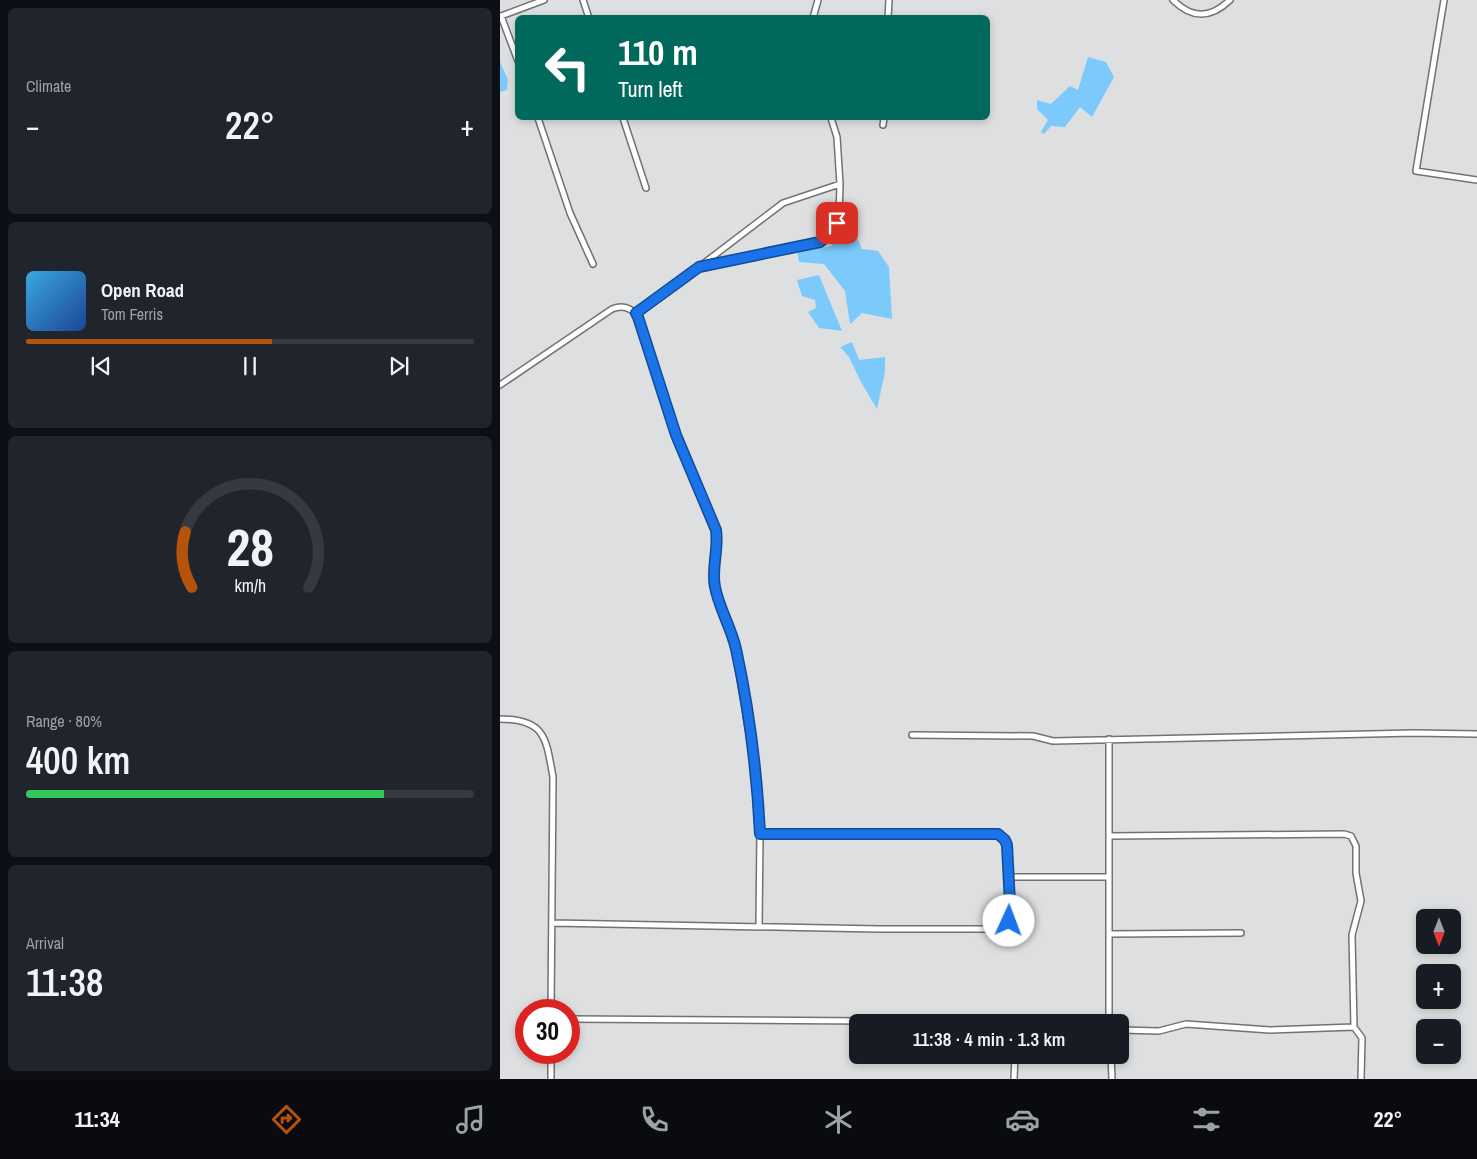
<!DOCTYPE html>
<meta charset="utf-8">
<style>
body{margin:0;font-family:"Archivo Narrow",sans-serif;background:#20242c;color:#f1f3f6;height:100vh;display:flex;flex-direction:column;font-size:19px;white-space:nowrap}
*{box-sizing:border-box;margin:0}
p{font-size:16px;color:#9ea1a6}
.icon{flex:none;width:28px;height:28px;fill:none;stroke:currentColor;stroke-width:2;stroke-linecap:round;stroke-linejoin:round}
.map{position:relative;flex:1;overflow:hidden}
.details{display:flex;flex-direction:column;gap:8px;padding:8px;background:#0d0f14;width:500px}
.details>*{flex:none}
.guide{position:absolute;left:15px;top:15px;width:475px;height:105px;border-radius:8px;box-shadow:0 2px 8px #0003;background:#00695c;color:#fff;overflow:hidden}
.needle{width:32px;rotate:180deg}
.controls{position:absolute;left:916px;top:909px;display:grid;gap:10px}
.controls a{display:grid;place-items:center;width:45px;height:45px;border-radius:8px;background:#171b24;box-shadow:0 2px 8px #0003;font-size:25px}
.speed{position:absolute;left:15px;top:999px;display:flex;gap:10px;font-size:25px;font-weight:700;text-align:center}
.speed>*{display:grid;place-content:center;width:65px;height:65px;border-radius:50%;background:#171b24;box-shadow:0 2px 8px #0003;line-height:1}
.speed .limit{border:8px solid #d22;background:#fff;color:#111}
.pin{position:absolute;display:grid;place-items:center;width:42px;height:42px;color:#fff;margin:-21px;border-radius:10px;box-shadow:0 2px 8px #0006}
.me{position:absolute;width:55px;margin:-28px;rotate:2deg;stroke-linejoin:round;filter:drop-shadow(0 0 4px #0008)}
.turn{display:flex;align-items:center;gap:18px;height:105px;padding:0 20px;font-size:22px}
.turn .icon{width:65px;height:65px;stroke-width:2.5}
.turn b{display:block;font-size:35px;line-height:42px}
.big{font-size:38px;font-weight:600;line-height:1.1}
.details .card{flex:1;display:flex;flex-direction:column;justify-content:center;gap:8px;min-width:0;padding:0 18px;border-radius:8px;background:#20242c}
.details .dial{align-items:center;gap:0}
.dial svg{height:130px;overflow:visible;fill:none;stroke:#363941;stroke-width:7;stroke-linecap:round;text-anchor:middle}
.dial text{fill:#f1f3f6;stroke:none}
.song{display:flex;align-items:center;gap:15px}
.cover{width:60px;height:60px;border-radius:8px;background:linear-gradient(135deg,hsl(200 70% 55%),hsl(220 70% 35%))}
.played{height:5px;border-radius:2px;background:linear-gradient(90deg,#b45309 55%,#363941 55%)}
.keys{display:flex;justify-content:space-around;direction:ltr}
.heat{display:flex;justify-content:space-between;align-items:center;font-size:28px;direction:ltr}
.charge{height:8px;border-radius:4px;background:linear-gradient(90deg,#34c759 80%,#363941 0)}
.trip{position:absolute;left:349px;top:1014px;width:280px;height:50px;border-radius:8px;background:#171b24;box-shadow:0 2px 8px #0003;font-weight:600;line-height:50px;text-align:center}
.dock{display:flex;height:80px;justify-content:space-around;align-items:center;background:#090b0e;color:#9ea1a6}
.dock .icon{width:35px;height:35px}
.dock .selected{color:#b45309}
.dock b{font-size:22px;color:#f1f3f6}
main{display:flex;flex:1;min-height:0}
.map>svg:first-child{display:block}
.water{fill:#7cc9fb}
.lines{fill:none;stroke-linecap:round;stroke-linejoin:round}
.street-casing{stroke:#707274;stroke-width:8}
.street{stroke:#fff;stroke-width:5}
.route-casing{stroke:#114b97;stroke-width:12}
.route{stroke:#1a73e8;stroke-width:9}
</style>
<main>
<section class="details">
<div class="card"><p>Climate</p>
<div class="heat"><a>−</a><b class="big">22°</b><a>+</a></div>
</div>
<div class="card">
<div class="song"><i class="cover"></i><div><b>Open Road</b><p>Tom Ferris</p></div></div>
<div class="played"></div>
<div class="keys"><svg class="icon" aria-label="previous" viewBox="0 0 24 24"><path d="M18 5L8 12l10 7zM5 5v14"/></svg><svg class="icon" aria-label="pause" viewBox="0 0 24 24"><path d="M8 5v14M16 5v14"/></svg><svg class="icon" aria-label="next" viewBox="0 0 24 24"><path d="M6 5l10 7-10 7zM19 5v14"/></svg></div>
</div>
<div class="card dial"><svg viewBox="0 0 100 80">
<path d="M14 69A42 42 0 1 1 86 69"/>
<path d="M14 69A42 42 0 0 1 10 35" stroke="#b45309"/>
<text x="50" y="56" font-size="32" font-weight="700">28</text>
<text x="50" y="72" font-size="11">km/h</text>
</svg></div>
<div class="card"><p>Range · 80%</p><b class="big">400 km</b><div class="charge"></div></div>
<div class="card"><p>Arrival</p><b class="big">11:38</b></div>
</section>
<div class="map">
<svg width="977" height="1079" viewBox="0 0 977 1079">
<rect width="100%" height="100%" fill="#dddfe1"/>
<path class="water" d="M588 57 606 62 614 77 592 117 580 107 565 127 551 126 544 134 541 132 548 120 537 109V100L551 104 570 86 578 90Z
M0 62 8 80 7 90 0 92Z
M338 225 352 226 362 249 378 251 389 267 392 319 362 313 350 324 345 291 324 264 299 262 297 251 332 246Z
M319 275 342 331 319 328 308 312 316 308 315 300 302 296 297 280Z
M352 342 359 360 385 357V372L377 409 361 382 349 357 340 347Z"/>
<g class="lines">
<defs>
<path id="street" d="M83 0 89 18
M673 0C692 19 710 19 730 0
M944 0 916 171 977 180
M313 18 318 0
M388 18 389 0
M18 61 1 16 44 0
M38 118 70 213 93 264
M123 118 146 188
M383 125 384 118
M201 267 324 240C342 228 339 204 340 184
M136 313 199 267 283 203 340 184 337 137 331 118
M0 385 112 309C122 305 131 307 138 317L176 435 214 523 217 546 214 585 235 647 257 782 260 833 259 926
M0 719C46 719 46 739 53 777L51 1010
M412 735 533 736 553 741 914 733 977 734
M609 739V1022
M609 836 844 834 851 836 856 846V873L861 901 852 935 854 1027
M509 877H609
M53 923 379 929H486C497 928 507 929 510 917L507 845 505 840 498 834 260 833
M609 934 741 933
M69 1019 510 1022
M620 1030 659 1031 686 1024 770 1030 854 1027 862 1038 861 1079
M611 1055 612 1079
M51 1079V1052
M514 1079 515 1055"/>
</defs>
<use href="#street" class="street-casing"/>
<use href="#street" class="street"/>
</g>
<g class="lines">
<defs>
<path id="route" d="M337 223 332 233 320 242 199 267 136 313 138 317 176 435 216 530C219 549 211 569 215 587 219 608 231 627 236 649 249 709 257 772 260 834H498L505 840 507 845 510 904 509 921"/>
</defs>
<use href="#route" class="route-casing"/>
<use href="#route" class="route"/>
</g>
</svg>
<div class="controls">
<a><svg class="needle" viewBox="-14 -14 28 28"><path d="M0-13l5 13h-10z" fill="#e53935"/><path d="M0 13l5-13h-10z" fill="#9ea1a6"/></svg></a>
<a>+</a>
<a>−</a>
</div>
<div class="speed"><div class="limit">30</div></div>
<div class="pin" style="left:337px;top:223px;background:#d93025"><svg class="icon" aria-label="arrive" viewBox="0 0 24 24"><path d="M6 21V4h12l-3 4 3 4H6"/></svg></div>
<svg class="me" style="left:509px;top:921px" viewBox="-20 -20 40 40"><circle r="19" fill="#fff"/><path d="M0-13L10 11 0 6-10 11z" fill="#1a73e8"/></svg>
<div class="trip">11:38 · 4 min · 1.3 km</div>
<div class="guide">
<div class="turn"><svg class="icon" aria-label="left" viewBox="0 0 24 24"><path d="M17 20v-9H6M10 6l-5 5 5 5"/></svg><div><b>110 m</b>Turn left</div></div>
</div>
</div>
</main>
<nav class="dock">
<b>11:34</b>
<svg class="icon selected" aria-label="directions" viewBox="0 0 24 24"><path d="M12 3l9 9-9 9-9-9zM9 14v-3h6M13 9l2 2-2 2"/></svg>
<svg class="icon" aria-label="music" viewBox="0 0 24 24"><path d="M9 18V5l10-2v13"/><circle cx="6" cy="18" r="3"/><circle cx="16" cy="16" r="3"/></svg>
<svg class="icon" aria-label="phone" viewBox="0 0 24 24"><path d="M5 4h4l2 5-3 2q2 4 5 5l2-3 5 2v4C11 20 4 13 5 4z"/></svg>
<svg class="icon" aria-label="climate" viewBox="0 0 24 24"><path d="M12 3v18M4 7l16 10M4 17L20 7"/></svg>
<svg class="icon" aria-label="car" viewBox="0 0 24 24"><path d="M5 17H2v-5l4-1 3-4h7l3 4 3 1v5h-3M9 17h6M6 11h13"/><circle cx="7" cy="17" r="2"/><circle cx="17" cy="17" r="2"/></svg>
<svg class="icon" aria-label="filters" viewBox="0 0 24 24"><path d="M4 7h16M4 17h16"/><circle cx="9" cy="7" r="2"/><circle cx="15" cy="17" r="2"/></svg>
<b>22°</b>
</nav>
